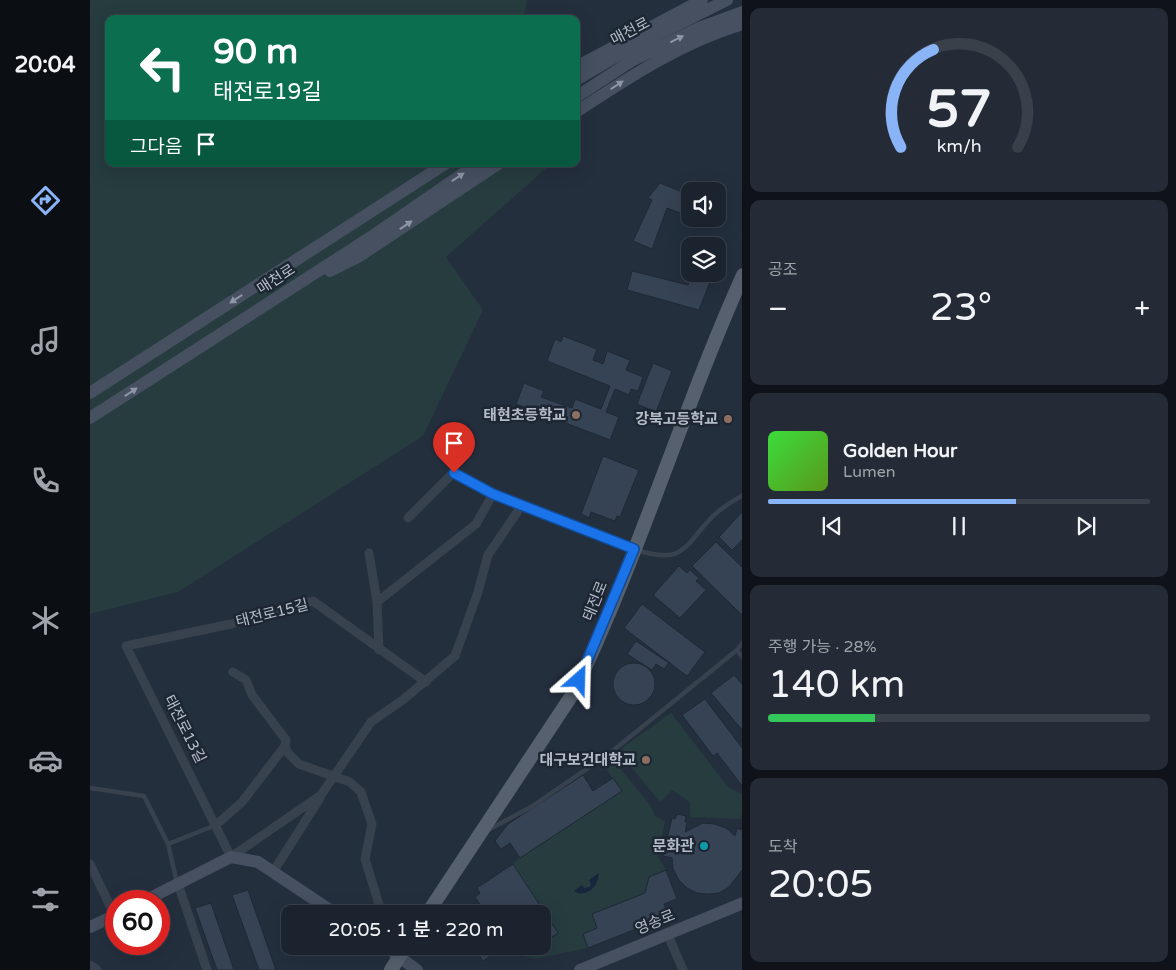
<!DOCTYPE html>
<html lang="ko">
<meta charset="utf-8">
<style>
body{margin:0;font-family:"Varela Round","Noto Sans KR",sans-serif;background:#242b36;color:#f1f3f6;height:100vh;display:flex;flex-direction:column;font-size:19px;white-space:nowrap}
*{box-sizing:border-box;margin:0}
p{font-size:16px;color:#a0a4aa}
.icon{flex:none;width:28px;height:28px;fill:none;stroke:currentColor;stroke-width:2;stroke-linecap:round;stroke-linejoin:round}
.map{position:relative;flex:1;overflow:hidden}
.drawer{display:flex;flex-direction:column;gap:8px;padding:8px;background:#0f1319;width:434px}
.drawer>*{flex:none}
.hud{position:absolute;left:15px;top:15px;width:475px;height:152px;border-radius:10px;box-shadow:0 5px 20px #0002,0 0 0 1px #39404a;background:#0b6e4f;color:#fff;overflow:hidden}
.buttons{position:absolute;left:591px;top:182px;display:grid;gap:10px}
.buttons a{display:grid;place-items:center;width:45px;height:45px;border-radius:10px;background:#1b232e;box-shadow:0 5px 20px #0002,0 0 0 1px #39404a;font-size:25px}
.speed{position:absolute;left:15px;top:890px;display:flex;gap:10px;font-size:25px;font-weight:700;text-align:center}
.speed>*{display:grid;place-content:center;width:65px;height:65px;border-radius:50%;background:#1b232e;box-shadow:0 5px 20px #0002,0 0 0 1px #39404a;line-height:1}
.speed .limit{border:8px solid #d22;background:#fff;color:#111}
.pin{position:absolute;display:grid;place-items:center;width:42px;height:42px;color:#fff;margin:-51px -21px;border-radius:50% 50% 50% 0;rotate:-45deg;box-shadow:0 0 5px #0007}
.pin .icon{rotate:45deg}
.me{position:absolute;width:55px;margin:-28px;rotate:25deg;stroke-linejoin:round;filter:drop-shadow(0 0 4px #0008)}
.turn{display:flex;align-items:center;gap:18px;height:105px;padding:0 25px;font-size:22px}
.turn .icon{width:65px;height:65px;stroke-width:2.5}
.turn b{display:block;font-size:35px;line-height:42px}
.then{display:flex;align-items:center;height:48px;padding:0 25px;background:#0003;gap:10px;font-size:19px}
.big{font-size:38px;font-weight:600;line-height:1.1}
.drawer .card{flex:1;display:flex;flex-direction:column;justify-content:center;gap:8px;min-width:0;padding:0 18px;border-radius:10px;background:#242b36}
.drawer .dial{align-items:center;gap:0}
.dial svg{height:130px;overflow:visible;fill:none;stroke:#39404a;stroke-width:7;stroke-linecap:round;text-anchor:middle}
.dial text{fill:#f1f3f6;stroke:none}
.song{display:flex;align-items:center;gap:15px}
.cover{width:60px;height:60px;border-radius:8px;background:linear-gradient(135deg,hsl(120 70% 55%),hsl(90 70% 35%))}
.played{height:5px;border-radius:2px;background:linear-gradient(90deg,#8ab4f8 65%,#39404a 65%)}
.keys{display:flex;justify-content:space-around;direction:ltr}
.heat{display:flex;justify-content:space-between;align-items:center;font-size:28px;direction:ltr}
.charge{height:8px;border-radius:4px;background:linear-gradient(90deg,#34c759 28%,#39404a 0)}
.trip{position:absolute;left:191px;top:905px;width:270px;height:50px;border-radius:10px;background:#1b232e;box-shadow:0 5px 20px #0002,0 0 0 1px #39404a;font-weight:600;line-height:50px;text-align:center}
main{display:flex;flex:1;min-height:0}
.tab-bar{display:flex;flex-direction:column;width:90px;justify-content:space-around;align-items:center;background:#0b0e12;color:#a0a4aa}
.tab-bar .icon{width:35px;height:35px}
.tab-bar .active{color:#8ab4f8}
.tab-bar b{font-size:22px;color:#f1f3f6}
.map>svg:first-child{display:block}
.green{fill:#263c3f}
.water{fill:#17263c}
.building{fill:#364354;stroke:#1f2835}
.lines{fill:none;stroke-linecap:round;stroke-linejoin:round}
.service{stroke:#38414e;stroke-width:4.5}
.minor{stroke:#38414e;stroke-width:9}
.secondary{stroke:#465061;stroke-width:12}
.primary{stroke:#56606e;stroke-width:14}
.oneway{fill:#8e96a5}
.route-casing{stroke:#114b97;stroke-width:12}
.route{stroke:#1a73e8;stroke-width:9}
.education-dot{fill:#8d6e63;stroke:#1d2633;stroke-width:2}
.culture-dot{fill:#0f9aa8;stroke:#1d2633;stroke-width:2}
.labels{text-anchor:middle;dominant-baseline:central;stroke-width:5;stroke-linejoin:round;paint-order:stroke}
.street-label{font-size:15px;fill:#b4bcc9;stroke:#1d2633}
.poi-label{font-size:15px;font-weight:bold;fill:#b4bcc9;stroke:#1d2633;text-anchor:end}
</style>
<main>
<nav class="tab-bar">
<b>20:04</b>
<svg class="icon active" aria-label="directions" viewBox="0 0 24 24"><path d="M12 3l9 9-9 9-9-9zM9 14v-3h6M13 9l2 2-2 2"/></svg>
<svg class="icon" aria-label="music" viewBox="0 0 24 24"><path d="M9 18V5l10-2v13"/><circle cx="6" cy="18" r="3"/><circle cx="16" cy="16" r="3"/></svg>
<svg class="icon" aria-label="phone" viewBox="0 0 24 24"><path d="M5 4h4l2 5-3 2q2 4 5 5l2-3 5 2v4C11 20 4 13 5 4z"/></svg>
<svg class="icon" aria-label="climate" viewBox="0 0 24 24"><path d="M12 3v18M4 7l16 10M4 17L20 7"/></svg>
<svg class="icon" aria-label="car" viewBox="0 0 24 24"><path d="M5 17H2v-5l4-1 3-4h7l3 4 3 1v5h-3M9 17h6M6 11h13"/><circle cx="7" cy="17" r="2"/><circle cx="17" cy="17" r="2"/></svg>
<svg class="icon" aria-label="filters" viewBox="0 0 24 24"><path d="M4 7h16M4 17h16"/><circle cx="9" cy="7" r="2"/><circle cx="15" cy="17" r="2"/></svg>
</nav>
<div class="map">
<svg width="653" height="970" viewBox="0 0 653 970">
<rect width="100%" height="100%" fill="#242f3e"/>
<path class="green" d="M0 0H437L433 19H19V164H461L356 257 393 310 333 436 88 592 0 614Z
M581 713 638 787 652 794V813L650 819 600 817V802L582 790 570 802 528 751Z
M523 759 560 805 565 816 575 821 568 857 576 870 559 877 555 893 502 914 507 928 493 934 498 948 444 959 434 956 449 946H452L453 944 468 933 422 863 531 791 514 765Z"/>
<path class="water" d="M509 873C508 885 502 892 490 894L484 891 492 885 494 888 499 887 501 885 499 880Z"/>
<path class="building" d="M570 183 600 195V217L577 208 562 249 543 241 562 200 558 198Z
M628 205 633 208 626 227 605 219H628Z
M628 247 633 249 628 263Z
M542 271 598 285 602 274H623L609 310 537 290Z
M473 336 507 349 503 360 513 364 517 351 540 360 536 370 553 377 548 391 541 389 539 395 525 389 516 412 529 417 520 440 426 404 434 383 454 391 451 397 482 408 485 399 511 409 520 386 457 361 465 339 471 342Z
M563 363 582 371 566 412 547 404Z
M513 456 549 470 530 517 527 516 525 521 501 512 499 518 491 514Z
M653 511V539L642 550 629 537Z
M626 542 653 568V616L602 566Z
M589 566 597 573 600 570 609 578 606 581 616 590 590 618 563 595Z
M552 604 615 652 597 676 534 628Z
M546 641 579 663 574 669 566 664 562 670 537 654Z
M523 684a21 21 0 1 1 42 0a21 21 0 1 1-42 0Z
M644 675 653 685V731L621 693Z
M615 699 653 749V787L627 753 623 756 592 715Z
M493 775 503 791 523 778 532 791 430 858 420 843 411 849 405 841 418 824Z
M587 814 596 816 595 822 597 823 595 832 613 823 625 824 636 828 645 836 647 828 651 830 653 823V869L639 887 629 893 618 894 607 893 597 888 589 880 583 869 582 858 573 856 582 818 585 819Z
M423 864 468 933 452 944V914H396L385 897 390 893 387 888Z
M576 870 587 899 574 904 579 916 498 948 493 934 507 928 502 914 555 893 559 877Z
M158 890 186 970H169L142 895Z
M121 903 144 970H127L105 908Z
M383 946H415L393 961Z
M427 946H449L434 956Z"/>
<g class="lines">
<path class="service" d="M546 550C595 565 593 547 623 516 632 507 642 502 653 495
M647 650 653 658
M0 788 54 796 78 844 87 883
M398 830 441 807 520 753 647 650 653 642
M78 844 126 825"/>
<path class="minor" d="M318 518 363 473 403 494 544 549
M279 553 287 602 289 650
M287 602 386 524 403 494
M143 672 156 680 162 695 196 740 195 746 198 753 209 764 260 782 271 792 282 824 275 859 292 914
M336 682 223 601 141 624 36 646 141 857 231 795 281 722 314 699 365 656 388 592 398 555 432 505
M126 825 152 802 195 746
M0 864 25 916
M183 872 230 798
M88 884 117 970
M578 935 593 970
M0 965 7 970"/>
<path class="secondary" d="M486 67 612 0
M486 80 535 51 637 0
M486 97 543 60 609 28 653 12
M486 112C538 78 592 42 653 24
M240 271 268 257 408 164
M0 393 355 164
M0 418 284 235 387 164
M54 901 141 857 168 862 246 914
M0 927 26 915
M295 946 327 970
M490 970 653 903"/>
<path class="primary" d="M337 914 482 695C548 560 591 413 653 275
M301 970 316 946"/>
</g>
<defs><path id="oneway-solid" d="M-6-.8H1V-3.2L6.5 0L1 3.2V.8H-6Z" transform="scale(1.25)"/></defs>
<g class="oneway">
<use href="#oneway-solid" transform="translate(587 39) rotate(-26)"/>
<use href="#oneway-solid" transform="translate(527 85) rotate(-33)"/>
<use href="#oneway-solid" transform="translate(368 177) rotate(-34)"/>
<use href="#oneway-solid" transform="translate(316 225) rotate(-34)"/>
<use href="#oneway-solid" transform="translate(146 299) rotate(147)"/>
<use href="#oneway-solid" transform="translate(41 392) rotate(-33)"/>
</g>
<g class="lines">
<defs>
<path id="route" d="M364 473 403 494 544 549 489 680"/>
</defs>
<use href="#route" class="route-casing"/>
<use href="#route" class="route"/>
</g>
<g class="education-dot">
<circle cx="486" cy="415" r="5"/>
<circle cx="638" cy="419" r="5"/>
<circle cx="556" cy="760" r="5"/>
</g>
<circle class="culture-dot" cx="614" cy="846" r="5"/>
<g class="labels">
<g class="street-label">
<text transform="translate(540 31) rotate(-28)">매천로</text>
<text transform="translate(186 279) rotate(-33)">매천로</text>
<text transform="translate(505 601) rotate(-68)">태전로</text>
<text transform="translate(182 613) rotate(-14)">태전로15길</text>
<text transform="translate(95 729) rotate(63)">태전로13길</text>
<text transform="translate(565 922) rotate(-22)">영송로</text>
</g>
<g class="poi-label">
<text x="476" y="415">태현초등학교</text>
<text x="628" y="419">강북고등학교</text>
<text x="546" y="760">대구보건대학교</text>
<text x="604" y="846">문화관</text>
</g>
</g>
</svg>
<div class="buttons">
<a><svg class="icon" aria-label="sound" viewBox="0 0 24 24"><path d="M4 9h4l5-4v14l-5-4H4zM17 9q2 3 0 6"/></svg></a>
<a><svg class="icon" aria-label="layers" viewBox="0 0 24 24"><path d="M12 4l9 5-9 5-9-5zM3 14l9 5 9-5"/></svg></a>
</div>
<div class="speed"><div class="limit">60</div></div>
<div class="pin" style="left:364px;top:473px;background:#d93025"><svg class="icon" aria-label="arrive" viewBox="0 0 24 24"><path d="M6 21V4h12l-3 4 3 4H6"/></svg></div>
<svg class="me" style="left:489px;top:680px" viewBox="-20 -20 40 40"><path d="M0-17L14 15 0 8-14 15z" fill="#1a73e8" stroke="#fff" stroke-width="4"/></svg>
<div class="trip">20:05 · 1 분 · 220 m</div>
<div class="hud">
<div class="turn"><svg class="icon" aria-label="left" viewBox="0 0 24 24"><path d="M17 20v-9H6M10 6l-5 5 5 5"/></svg><div><b>90 m</b>태전로19길</div></div>
<div class="then">그다음<svg class="icon" aria-label="arrive" viewBox="0 0 24 24"><path d="M6 21V4h12l-3 4 3 4H6"/></svg></div>
</div>
</div>
<section class="drawer">
<div class="card dial"><svg viewBox="0 0 100 80">
<path d="M14 69A42 42 0 1 1 86 69"/>
<path d="M14 69A42 42 0 0 1 34 9" stroke="#8ab4f8"/>
<text x="50" y="56" font-size="32" font-weight="700">57</text>
<text x="50" y="72" font-size="11">km/h</text>
</svg></div>
<div class="card"><p>공조</p>
<div class="heat"><a>−</a><b class="big">23°</b><a>+</a></div>
</div>
<div class="card">
<div class="song"><i class="cover"></i><div><b>Golden Hour</b><p>Lumen</p></div></div>
<div class="played"></div>
<div class="keys"><svg class="icon" aria-label="previous" viewBox="0 0 24 24"><path d="M18 5L8 12l10 7zM5 5v14"/></svg><svg class="icon" aria-label="pause" viewBox="0 0 24 24"><path d="M8 5v14M16 5v14"/></svg><svg class="icon" aria-label="next" viewBox="0 0 24 24"><path d="M6 5l10 7-10 7zM19 5v14"/></svg></div>
</div>
<div class="card"><p>주행 가능 · 28%</p><b class="big">140 km</b><div class="charge"></div></div>
<div class="card"><p>도착</p><b class="big">20:05</b></div>
</section>
</main>
